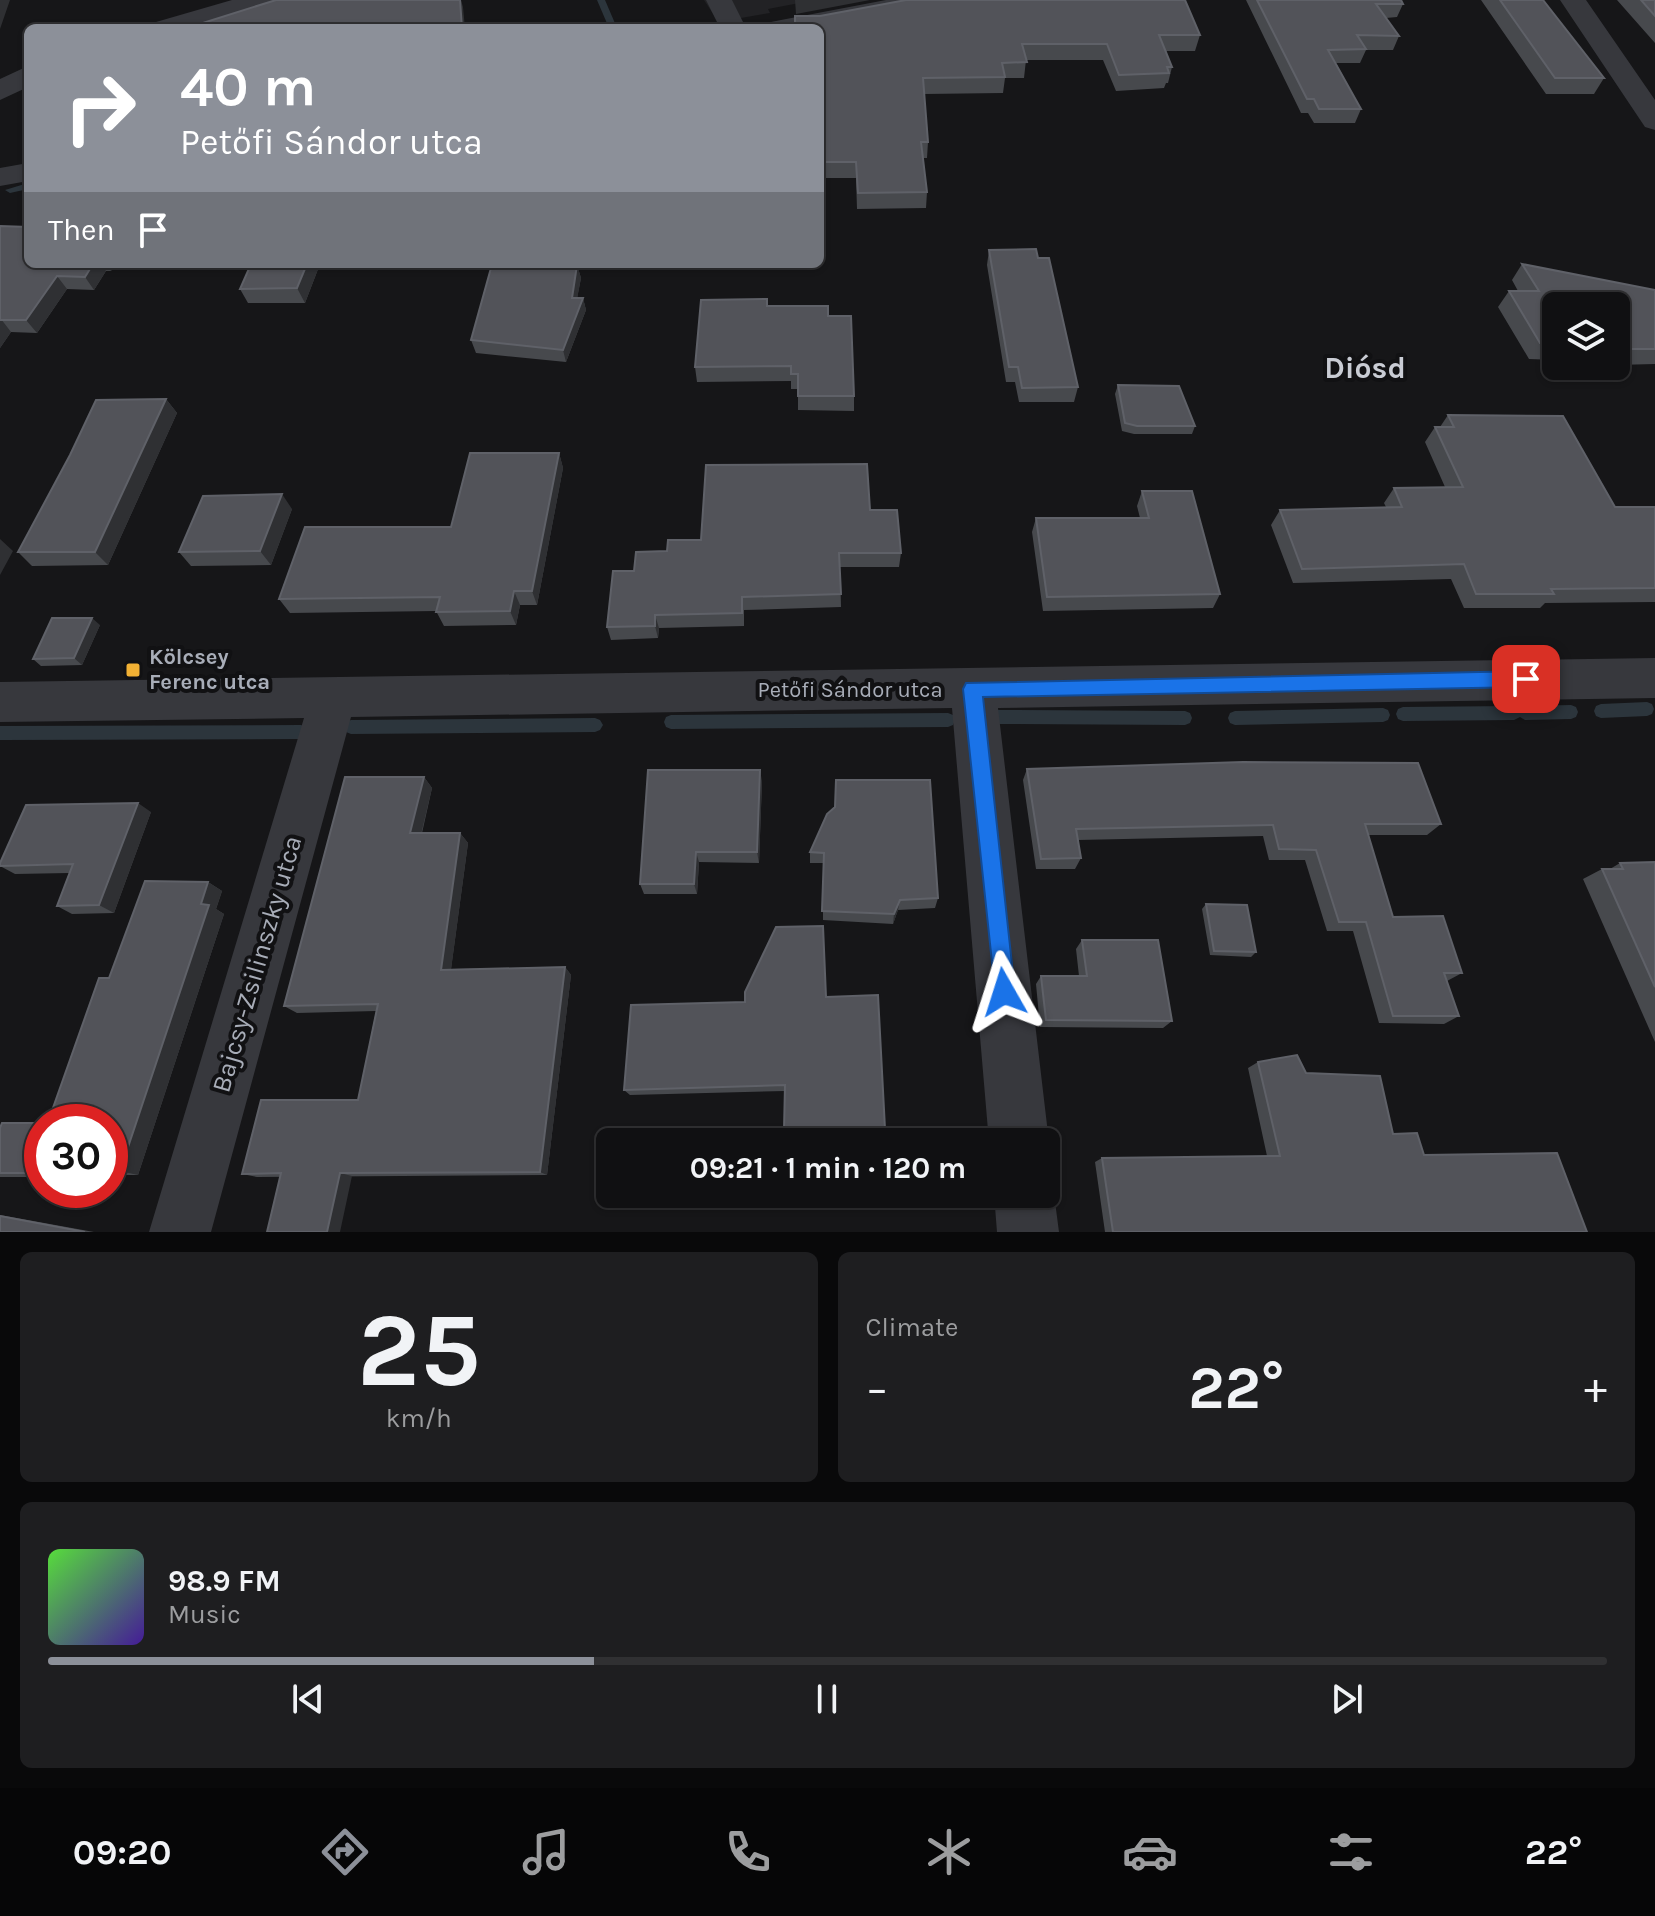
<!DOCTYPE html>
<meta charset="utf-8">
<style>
body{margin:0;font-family:Karla,sans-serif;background:#1e1e20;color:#f1f3f6;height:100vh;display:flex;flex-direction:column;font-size:30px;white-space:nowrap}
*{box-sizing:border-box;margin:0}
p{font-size:26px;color:#9c9d9f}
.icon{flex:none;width:44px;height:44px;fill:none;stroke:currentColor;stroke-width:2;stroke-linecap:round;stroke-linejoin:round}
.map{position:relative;height:1232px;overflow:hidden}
.details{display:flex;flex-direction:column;gap:20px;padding:20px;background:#09090a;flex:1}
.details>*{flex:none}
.top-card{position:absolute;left:24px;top:24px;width:800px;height:244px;border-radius:12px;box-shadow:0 2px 6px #0004,0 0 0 2px #303032;background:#8c9099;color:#fff;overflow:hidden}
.tools{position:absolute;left:1542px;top:292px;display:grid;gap:16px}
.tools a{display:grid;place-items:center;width:88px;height:88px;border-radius:12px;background:#101012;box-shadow:0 2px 6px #0004,0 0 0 2px #303032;font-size:40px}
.speed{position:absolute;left:24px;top:1104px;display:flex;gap:16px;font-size:40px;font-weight:700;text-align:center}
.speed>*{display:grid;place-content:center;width:104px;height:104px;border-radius:50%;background:#101012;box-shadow:0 2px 6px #0004,0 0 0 2px #303032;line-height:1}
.speed .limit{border:12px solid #d22;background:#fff;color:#111}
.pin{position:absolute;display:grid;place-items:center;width:68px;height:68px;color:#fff;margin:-34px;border-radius:16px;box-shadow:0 4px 12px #0006}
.me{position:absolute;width:88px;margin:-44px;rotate:354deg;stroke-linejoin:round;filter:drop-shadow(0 0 6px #0008)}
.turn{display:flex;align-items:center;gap:28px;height:168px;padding:0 24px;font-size:36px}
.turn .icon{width:104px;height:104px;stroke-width:2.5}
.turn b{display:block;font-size:56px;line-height:68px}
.then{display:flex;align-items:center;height:76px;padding:0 24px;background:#0003;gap:16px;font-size:30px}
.big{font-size:60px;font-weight:700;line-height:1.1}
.details .card{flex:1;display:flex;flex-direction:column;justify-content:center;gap:12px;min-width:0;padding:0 28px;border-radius:12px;background:#1e1e20}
.details .dial{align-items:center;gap:0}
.dial b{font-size:104px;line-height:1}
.song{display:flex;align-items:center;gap:24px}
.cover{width:96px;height:96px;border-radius:12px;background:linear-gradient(135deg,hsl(110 70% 55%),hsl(260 70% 35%))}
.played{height:8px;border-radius:4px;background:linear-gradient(90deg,#8c9099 35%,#303032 35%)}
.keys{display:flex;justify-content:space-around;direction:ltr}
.heat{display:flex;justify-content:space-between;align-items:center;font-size:44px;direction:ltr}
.details .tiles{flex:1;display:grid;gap:20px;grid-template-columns:1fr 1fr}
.card:last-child{grid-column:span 2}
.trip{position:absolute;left:596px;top:1128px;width:464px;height:80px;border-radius:12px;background:#101012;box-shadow:0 2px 6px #0004,0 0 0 2px #303032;font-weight:700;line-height:80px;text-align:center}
.tabs{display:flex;height:128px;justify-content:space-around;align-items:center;background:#060607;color:#9c9d9f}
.tabs .icon{width:56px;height:56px}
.tabs .current{color:#8c9099}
.tabs b{font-size:36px;color:#f1f3f6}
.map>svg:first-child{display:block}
.built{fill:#222225}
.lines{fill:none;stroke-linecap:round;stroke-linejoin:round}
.stream{fill:#2c353c;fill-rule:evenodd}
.minor{fill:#37383d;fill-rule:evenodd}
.wall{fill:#47494d}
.shaded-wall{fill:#2f3033}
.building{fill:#525359;stroke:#5f6168;stroke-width:2}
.route{fill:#1a73e8;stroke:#114b97;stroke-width:2}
.poi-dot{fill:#f2b134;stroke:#111113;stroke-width:3}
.labels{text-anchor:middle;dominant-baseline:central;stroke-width:8;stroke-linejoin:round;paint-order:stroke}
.poi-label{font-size:22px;font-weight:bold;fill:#a8adb8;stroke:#111113;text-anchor:start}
.street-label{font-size:22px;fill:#a8adb8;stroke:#111113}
.near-street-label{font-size:26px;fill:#a8adb8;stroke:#111113}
.district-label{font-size:30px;font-weight:bold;fill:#c9ccd4;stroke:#111113}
</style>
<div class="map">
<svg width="1655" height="1232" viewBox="0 0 1655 1232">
<rect width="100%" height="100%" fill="#161618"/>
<path class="built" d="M704 0H815L768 9 770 13 735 19 721 26Z"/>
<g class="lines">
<path class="stream" d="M597 0H605L617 28H609Z
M28 183V189L10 193 5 190Z
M1647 702 1652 704 1654 709 1652 714 1647 716 1601 718 1596 716 1594 711 1596 706 1601 704Z
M1571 705 1576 707 1578 712 1576 717 1571 719 1525 720 1520 717 1514 720 1403 721 1398 719 1396 714 1398 709 1403 707 1514 706 1520 709 1525 706Z
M1383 708 1388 710 1390 715 1388 720 1383 722 1235 725 1230 723 1228 718 1230 713 1235 711Z
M997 710 1185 711 1190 713 1192 718 1190 723 1185 725 997 724 992 722 990 717 992 712Z
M948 713 953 715 955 720 953 725 948 727 671 729 666 727 664 722 666 717 671 715Z
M595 718 600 720 603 725 600 730 595 732 351 734 346 732 343 727 346 722 351 720Z
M301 725 306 727 309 732 306 737 301 739 0 740V726Z"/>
<path class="minor" d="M232 0H273L269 6 195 28H153L156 22Z
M706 0H732L746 28H720Z
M886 0H940L927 8 820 29 768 28 771 22 781 20Z
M1560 0H1586L1655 100V130L1645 127Z
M28 66V87L0 100V79Z
M28 163V181L0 186V168Z
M1655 658V698L998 708 1049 1142 1046 1148V1142H989L952 708 351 717 211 1232H149L304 718 0 722V682Z
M1046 1174 1054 1194 1059 1232H997L994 1194H1046Z"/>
</g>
<path class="wall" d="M1246 0H1401L1403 4 1397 17 1386 18 1399 36 1393 50H1366L1360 63H1336L1361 109 1355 123H1314L1308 113H1301Z
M1481 0H1543L1604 78 1594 94H1546Z
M1617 0H1655V43Z
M820 16 1200 35 1195 51H1166L1172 67 1168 83H1166L1164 88 1116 91 1103 60H1026L1024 78H1005L1003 93 924 94 928 142 927 158H923L927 192 926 208 857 209 856 178H825L823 154 820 153Z
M0 226 28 264H115L111 271H106L94 290 67 289 37 333 11 332 0 348Z
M989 250 1038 258 1078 387 1074 402H1019L1015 382H1006L987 265Z
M320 264 305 303H248L240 289Z
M1522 264 1655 290V364L1616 365V306H1556V360L1529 359 1498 307 1509 291H1518L1512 280Z
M577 265 581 278 577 298H583L586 310 566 362 476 353 471 340Z
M768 306 828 316 854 396V411L798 410V389H791V381L697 382 695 367Z
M1118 385 1195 426 1192 434H1134L1122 431 1115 394Z
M166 399 177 413 108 565 32 566 18 552Z
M1448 415 1615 507H1655V602L1545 603 1540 608H1464L1451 579 1293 583 1271 525 1280 510 1386 507 1384 503 1394 488 1445 487 1425 442 1435 427H1440Z
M559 453 563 468 537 605H520L516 625 444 626 436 611 290 613 279 599 451 527Z
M1142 491 1220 594 1213 608 1043 611 1032 532 1036 518H1140L1137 506Z
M292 509 271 565 191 566 179 552Z
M870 510 901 553 899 567H840L841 607 744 610V626L659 628 658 638 611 640 607 627 634 571 667 551 701 540Z
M100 625 82 665 41 666 33 659Z
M1027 769 1441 824 1427 835H1368L1393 917 1462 973 1447 981 1459 1016 1444 1024 1379 1023 1353 931H1327L1305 860H1269L1263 836 1078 840 1081 858 1075 869H1036L1023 780Z
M424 777 432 788 422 833H460L468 843 451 969 565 967 571 975 547 1175 257 1177 242 1174 358 1100 376 1011 297 1013 284 1006Z
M762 781 759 863 699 862 697 894H644L640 884Z
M151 812 114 913 72 914 57 906 69 873 15 874 0 866V863Z
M827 814 938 898 935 908 898 910 893 924 823 920V863H810V852Z
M1655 862V1042L1583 879 1602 869H1610L1620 863Z
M208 882 222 891 216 909 224 914 138 1175H110L109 978Z
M1206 904 1256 952 1251 957 1210 955 1202 909Z
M1082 940 1172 1021 1163 1028 1040 1027 1036 984 1041 976H1079L1076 949Z
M826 997 885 1129 883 1133 786 1135 784 1130 785 1091 630 1095 624 1090 745 1002Z
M1258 1062 1306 1073 1424 1155 1587 1232H1105L1095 1162 1102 1158 1267 1156 1248 1068Z
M42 1123V1177H0V1128Z
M0 1215 94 1232H0Z"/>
<path class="shaded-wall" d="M0 0H10L0 29Z
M460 0H461L463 7 465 28H462Z
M795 0H870L796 14Z
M93 264H101L106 271 94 290 85 277Z
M106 264H115L111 271Z
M307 264H320L305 303 297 288Z
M577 265 581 278 575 310 572 298Z
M57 276 67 289 37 333 26 320Z
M583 298 586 310 566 362 563 350Z
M1 319 11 332 0 348V320Z
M166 399 177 413 108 565 95 552Z
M559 453 563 468 537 605 532 591Z
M282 494 292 509 271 565 260 551Z
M0 539 13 551 0 575Z
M514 591 520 605 516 625 510 611Z
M655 615 659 628 658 638 655 626Z
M92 618 100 625 82 665 74 658Z
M760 770 762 781 759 863 757 852Z
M424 777 432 788 419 843 410 833Z
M138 803 151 812 114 913 99 905Z
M460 833 468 843 450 977 441 970Z
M696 852 699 862 697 894 694 884Z
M208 882 222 891 216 909 224 914 138 1175 120 1171Z
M900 900 898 910 893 924 894 914Z
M565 967 571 975 547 1175 540 1172Z
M340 1173 352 1176 340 1232H327Z"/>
<path class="building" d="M276 0H460L462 28H187Z
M906 0H1185L1200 35H1159L1172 67H1167L1169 73 1119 75 1107 44H1022L1027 62 1002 63 1005 77 923 78 928 142H921L927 192 858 193 856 162H825L823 138H820V28H795V16H820Z
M1257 0H1401L1403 4H1376L1399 36 1357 35 1366 49 1328 50 1361 109H1319L1314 99H1307Z
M1500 0H1543L1604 78H1555Z
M1641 0H1655V16Z
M0 226 28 227V264H93L85 277 57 276 26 320H0Z
M1036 249 1038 258H1049L1078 387 1022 388 1018 367H1009L989 250Z
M251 264H307L297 288 240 289Z
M1522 264 1655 290V349H1616V306H1556V344L1540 343 1509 291H1539Z
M577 265 572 298H583L563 350 471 340 491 268Z
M767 299V306H828V316H851L854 396H798V374H791V366L695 367 701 300Z
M1118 385 1179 386 1195 426H1137L1125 423Z
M166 399 95 552H18L70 455 96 400Z
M1448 415 1563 416 1615 507H1655V588L1551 589 1554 594H1476L1464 564 1302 569 1280 510 1402 507 1394 488 1463 487 1435 427H1454Z
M470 453H559L532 591H514L510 611 436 612 440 597 279 599 305 527H451Z
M867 464 870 510H897L901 553H839L841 594 742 597V613L655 615V626L607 627 613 571H634L636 552 667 551 668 540H701L706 465Z
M1142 491H1192L1220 594 1047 597 1036 518H1149Z
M282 494 260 551 179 552 203 496Z
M52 618H92L74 658 33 659Z
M1243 762 1418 763 1441 824H1365L1393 917 1443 916 1462 973H1444L1459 1016H1393L1366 922H1339L1316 850 1279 849 1273 825 1076 829 1081 858 1041 859 1027 769Z
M648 770H760L757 852H696L694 884H640Z
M345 777H424L410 833H460L441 970 565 967 540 1172 340 1173 327 1232H267L281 1173 242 1174 261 1100H358L378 1004 284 1006Z
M836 780H930L938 898 900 900 894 914 822 911 824 853 810 852 827 814 835 807Z
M138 803 99 905 57 906 73 864 0 866V863L26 805Z
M1655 862V987L1602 869H1623L1620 863Z
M145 881 208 882 201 904 209 905 120 1171 110 1172V1122H48L99 978H109Z
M1206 904 1247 905 1256 952 1214 951Z
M823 926 826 997 878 995 885 1129 784 1130 785 1085 624 1090 631 1005 745 1002V992L776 927Z
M1082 940H1158L1172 1021 1046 1020 1041 976H1087Z
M1297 1055 1306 1073 1380 1076 1393 1134 1417 1133 1424 1155 1557 1153 1587 1232H1113L1102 1158 1280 1156 1258 1062Z
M2 1123H42V1173H0V1128Z
M0 1216 85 1232H0Z"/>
<path class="route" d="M1526 671 1535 679 1526 687 983 697 1015 992 1012 1000 1004 1004 996 1000 963 689 966 683Z"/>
<rect class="poi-dot" x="125" y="662" width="16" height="16" rx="4"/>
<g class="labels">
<g class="poi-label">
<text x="149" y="657">Kölcsey<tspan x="149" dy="25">Ferenc utca</tspan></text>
</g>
<g class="street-label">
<text x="850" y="690">Petőfi Sándor utca</text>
</g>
<g class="near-street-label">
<text transform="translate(257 964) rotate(-74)">Bajcsy-Zsilinszky utca</text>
</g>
<g class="district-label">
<text x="1365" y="368">Diósd</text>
</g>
</g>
</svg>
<div class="tools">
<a><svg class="icon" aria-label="layers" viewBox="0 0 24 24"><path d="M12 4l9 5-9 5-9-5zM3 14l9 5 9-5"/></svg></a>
</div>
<div class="speed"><div class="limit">30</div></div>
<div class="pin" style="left:1526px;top:679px;background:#d93025"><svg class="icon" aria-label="arrive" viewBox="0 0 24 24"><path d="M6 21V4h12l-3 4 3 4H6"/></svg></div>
<svg class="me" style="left:1004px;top:992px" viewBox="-20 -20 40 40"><path d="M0-17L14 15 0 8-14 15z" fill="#1a73e8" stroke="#fff" stroke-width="4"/></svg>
<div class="trip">09:21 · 1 min · 120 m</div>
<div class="top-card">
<div class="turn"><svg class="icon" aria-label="right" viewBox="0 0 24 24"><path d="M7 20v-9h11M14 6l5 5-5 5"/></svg><div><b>40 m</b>Petőfi Sándor utca</div></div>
<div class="then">Then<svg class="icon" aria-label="arrive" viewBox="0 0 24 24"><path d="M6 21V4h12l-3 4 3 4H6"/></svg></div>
</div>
</div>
<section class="details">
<div class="tiles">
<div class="card dial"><b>25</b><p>km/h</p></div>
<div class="card"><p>Climate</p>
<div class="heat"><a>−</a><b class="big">22°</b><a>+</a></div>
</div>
<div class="card">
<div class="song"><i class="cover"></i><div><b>98.9 FM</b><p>Music</p></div></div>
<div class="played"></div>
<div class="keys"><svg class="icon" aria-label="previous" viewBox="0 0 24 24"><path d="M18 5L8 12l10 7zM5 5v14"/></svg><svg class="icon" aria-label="pause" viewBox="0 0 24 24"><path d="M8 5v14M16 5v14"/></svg><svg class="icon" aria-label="next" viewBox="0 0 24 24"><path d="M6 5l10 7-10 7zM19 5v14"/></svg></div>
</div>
</div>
</section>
<nav class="tabs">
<b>09:20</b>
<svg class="icon current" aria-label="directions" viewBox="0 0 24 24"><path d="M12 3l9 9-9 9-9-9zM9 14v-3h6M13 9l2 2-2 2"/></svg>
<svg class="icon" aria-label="music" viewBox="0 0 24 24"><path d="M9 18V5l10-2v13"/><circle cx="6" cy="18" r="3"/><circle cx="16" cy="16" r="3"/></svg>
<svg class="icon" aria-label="phone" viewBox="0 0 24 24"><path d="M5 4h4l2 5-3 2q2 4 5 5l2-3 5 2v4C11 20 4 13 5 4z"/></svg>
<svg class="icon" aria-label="climate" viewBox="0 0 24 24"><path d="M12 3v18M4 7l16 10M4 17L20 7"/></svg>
<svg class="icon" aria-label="car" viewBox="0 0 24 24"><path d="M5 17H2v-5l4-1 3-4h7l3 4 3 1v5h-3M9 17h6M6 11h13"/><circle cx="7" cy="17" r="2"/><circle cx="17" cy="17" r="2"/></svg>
<svg class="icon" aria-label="filters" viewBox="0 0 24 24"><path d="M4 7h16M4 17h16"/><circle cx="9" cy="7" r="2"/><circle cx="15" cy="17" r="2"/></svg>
<b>22°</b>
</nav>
